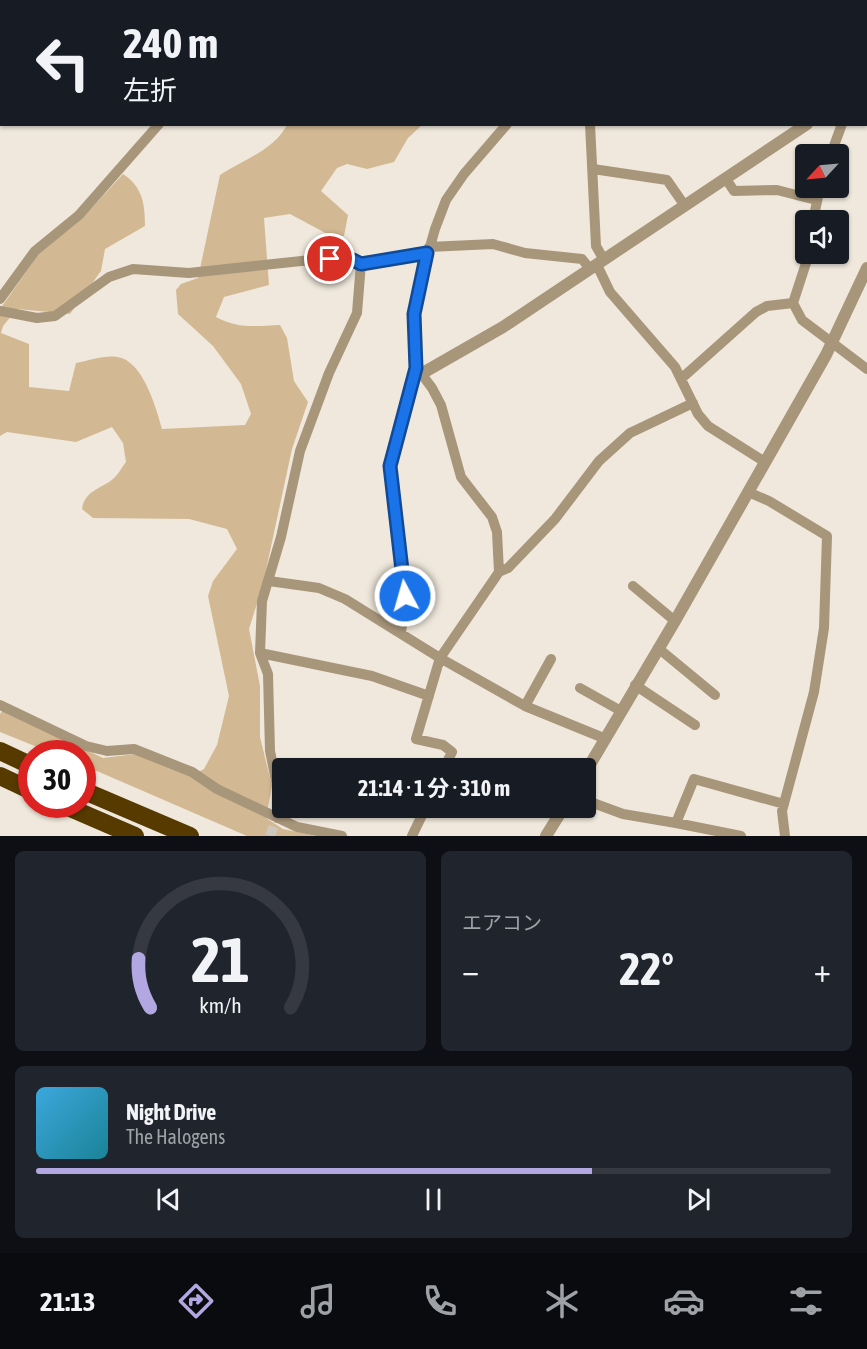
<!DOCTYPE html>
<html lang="ja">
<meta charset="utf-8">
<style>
body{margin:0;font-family:"Asap Condensed","Noto Sans JP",sans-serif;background:#20242c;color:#f1f3f6;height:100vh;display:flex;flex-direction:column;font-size:22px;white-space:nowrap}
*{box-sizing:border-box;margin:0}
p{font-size:20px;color:#9ea1a6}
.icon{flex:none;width:33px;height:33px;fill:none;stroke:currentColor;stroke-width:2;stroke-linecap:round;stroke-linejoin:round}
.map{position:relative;height:836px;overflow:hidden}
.side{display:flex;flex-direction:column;gap:15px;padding:15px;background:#0d0f14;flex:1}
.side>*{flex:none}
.guide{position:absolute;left:0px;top:0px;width:867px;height:126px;box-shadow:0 2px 4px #0004;background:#171b24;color:#f1f3f6;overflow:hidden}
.needle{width:39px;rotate:244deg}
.tools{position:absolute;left:795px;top:144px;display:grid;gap:12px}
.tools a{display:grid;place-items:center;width:54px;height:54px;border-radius:6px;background:#171b24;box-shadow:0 2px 4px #0004;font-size:30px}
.speed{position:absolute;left:18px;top:740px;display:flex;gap:12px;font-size:30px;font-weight:700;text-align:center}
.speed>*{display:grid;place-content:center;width:78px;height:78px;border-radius:50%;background:#171b24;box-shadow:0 2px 4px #0004;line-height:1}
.speed .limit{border:9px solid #d22;background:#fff;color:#111}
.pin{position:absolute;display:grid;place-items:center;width:51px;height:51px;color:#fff;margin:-26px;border:3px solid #fff;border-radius:50%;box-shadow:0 2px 6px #0007}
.me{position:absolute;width:66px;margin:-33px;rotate:354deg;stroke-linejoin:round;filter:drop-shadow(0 0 4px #0008)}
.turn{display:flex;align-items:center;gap:21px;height:126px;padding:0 24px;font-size:27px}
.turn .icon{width:78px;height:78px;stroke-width:2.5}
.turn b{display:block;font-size:42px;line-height:51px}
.big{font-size:45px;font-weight:700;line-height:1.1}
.side .widget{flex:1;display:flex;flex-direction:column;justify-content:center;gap:9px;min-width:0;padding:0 21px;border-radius:9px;background:#20242c}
.side .dial{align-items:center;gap:0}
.dial svg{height:156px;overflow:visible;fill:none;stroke:#363941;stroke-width:7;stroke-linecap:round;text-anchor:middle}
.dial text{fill:#f1f3f6;stroke:none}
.song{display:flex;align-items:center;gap:18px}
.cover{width:72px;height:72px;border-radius:9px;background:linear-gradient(135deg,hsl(200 70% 55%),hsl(190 70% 35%))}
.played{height:6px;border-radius:3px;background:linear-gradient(90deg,#b2a7e0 70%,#363941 70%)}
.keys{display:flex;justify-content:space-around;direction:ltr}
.heat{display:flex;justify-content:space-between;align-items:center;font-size:33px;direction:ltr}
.side .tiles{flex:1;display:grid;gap:15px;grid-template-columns:1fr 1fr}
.widget:last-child{grid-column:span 2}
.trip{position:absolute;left:272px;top:758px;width:324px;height:60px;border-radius:6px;background:#171b24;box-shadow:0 2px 4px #0004;font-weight:700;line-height:60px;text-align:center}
.tabs{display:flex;height:96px;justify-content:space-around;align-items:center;background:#090b0e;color:#9ea1a6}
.tabs .icon{width:42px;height:42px}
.tabs .selected{color:#b2a7e0}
.tabs b{font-size:27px;color:#f1f3f6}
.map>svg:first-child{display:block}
.green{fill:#d2b993}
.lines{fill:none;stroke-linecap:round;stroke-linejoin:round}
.minor-tunnel{stroke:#cfc7bc;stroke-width:10;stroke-dasharray:10 5;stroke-linecap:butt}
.minor{stroke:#a8967b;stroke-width:10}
.tertiary{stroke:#a8967b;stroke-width:12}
.motorway{stroke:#563a00;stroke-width:18}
.route-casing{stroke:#114b97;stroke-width:15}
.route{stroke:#1a73e8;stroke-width:10}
</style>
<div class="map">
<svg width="867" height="836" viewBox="0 0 867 836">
<rect width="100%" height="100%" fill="#f0e8dc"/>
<path class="green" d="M287 125H422L408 138 394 162 367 169 347 164 337 168 321 191 348 215 344 236H331L290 214 264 218 269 285 224 297 216 317C238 329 256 326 280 325L287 338 294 381 308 402 292 449 263 584 249 629 260 686V737L272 786 266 818 283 829 316 836H247L83 765 82 753H52L0 732V714L3 710 103 758 136 754 191 776 204 769 217 745 229 696 208 596 213 581 237 549 227 529 189 519 93 518 82 509C85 490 101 489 113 479 118 475 122 467 126 462L123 443 112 427 76 442 7 432 0 436V309L40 252 87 213 123 174C143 187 145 205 145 226L105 249 101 271 70 314 17 309 3 326 1 333 29 344V387L69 391 76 363C88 361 105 355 117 357 143 360 156 408 162 429L245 425 251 414 241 384 213 346 178 314 176 290 181 284 198 278 220 175C244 159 273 151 287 125Z"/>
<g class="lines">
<path class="minor-tunnel" d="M270 836 277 818"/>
<path class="minor" d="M295 0 297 2
M461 0V2
M817 0 818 2
M253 2 254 0
M554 2V0
M866 102H867
M590 124 596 246 604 260
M831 154 842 124
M593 169 667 180 685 206
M726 179 734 191 777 190 816 200
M813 220 820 188
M429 247 493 244 525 253 582 259 590 269
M809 254 793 303 802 320 867 369
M597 265 610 292 675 367 698 414 708 426 765 462
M0 299 35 251 79 215 159 124
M0 311 37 318 55 316 109 277 133 269 189 273 311 260 353 259 361 263 427 253
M417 368 432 388 441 405 461 477 492 517 497 532 499 572
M682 378 756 312 767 306 793 303
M748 492 769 501 827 536 824 628 814 692 782 811 785 836
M269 581 319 588 345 599 440 658 525 706 606 739
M633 586 675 621
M401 633 405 596 390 466 416 368 413 314 416 296 435 229 446 200 464 174 507 124
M658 648 715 695
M260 653 372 676 429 696
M635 685 695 725
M580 688 621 711
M0 705 86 746 107 751 134 749 192 772 217 789 297 827 342 836
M525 706 551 659
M444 768 452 752 443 745 416 739 440 658 499 572 508 568 555 519 599 461 630 433 693 403
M585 800 623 814 676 823
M277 818 281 805 270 751 268 674 260 653 262 601 281 537 300 451 329 373 357 313 361 263
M412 836 426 807
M741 836 676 823 694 779 784 804"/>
<path class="tertiary" d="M866 85 867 84
M421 374 503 327 807 124
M585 773 675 621 826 355 867 268
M546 836 564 807"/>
<path class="motorway" d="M0 751 32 766
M0 776 32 791
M82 790 190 836
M61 804 135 836"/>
</g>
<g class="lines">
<defs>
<path id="route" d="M330 259 353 260 361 264 427 253 414 314 416 368 390 466 405 596"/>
</defs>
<use href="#route" class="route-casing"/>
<use href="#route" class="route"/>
</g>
</svg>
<div class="tools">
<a><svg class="needle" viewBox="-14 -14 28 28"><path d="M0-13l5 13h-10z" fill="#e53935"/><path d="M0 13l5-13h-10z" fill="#9ea1a6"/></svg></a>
<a><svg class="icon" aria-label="sound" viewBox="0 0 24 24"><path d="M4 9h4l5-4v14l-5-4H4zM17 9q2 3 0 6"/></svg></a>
</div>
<div class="speed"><div class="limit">30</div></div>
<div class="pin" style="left:330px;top:259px;background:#d93025"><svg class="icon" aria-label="arrive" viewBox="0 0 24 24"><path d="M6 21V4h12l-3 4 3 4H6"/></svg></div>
<svg class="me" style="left:405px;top:596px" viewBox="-20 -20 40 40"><circle r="17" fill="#1a73e8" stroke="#fff" stroke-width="3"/><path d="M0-11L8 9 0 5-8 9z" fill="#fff"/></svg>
<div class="trip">21:14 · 1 分 · 310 m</div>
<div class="guide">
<div class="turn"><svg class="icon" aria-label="left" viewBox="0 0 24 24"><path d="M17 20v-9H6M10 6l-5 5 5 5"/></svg><div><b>240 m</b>左折</div></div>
</div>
</div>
<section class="side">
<div class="tiles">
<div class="widget dial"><svg viewBox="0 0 100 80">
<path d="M14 69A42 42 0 1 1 86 69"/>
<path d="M14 69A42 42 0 0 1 8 44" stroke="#b2a7e0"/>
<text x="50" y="56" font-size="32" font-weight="700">21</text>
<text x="50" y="72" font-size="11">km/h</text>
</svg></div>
<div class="widget"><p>エアコン</p>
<div class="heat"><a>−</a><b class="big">22°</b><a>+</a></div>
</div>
<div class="widget">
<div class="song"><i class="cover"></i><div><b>Night Drive</b><p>The Halogens</p></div></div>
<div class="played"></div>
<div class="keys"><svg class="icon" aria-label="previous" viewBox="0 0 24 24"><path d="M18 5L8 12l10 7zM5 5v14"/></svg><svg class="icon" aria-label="pause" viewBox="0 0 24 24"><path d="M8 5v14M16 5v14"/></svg><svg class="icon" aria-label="next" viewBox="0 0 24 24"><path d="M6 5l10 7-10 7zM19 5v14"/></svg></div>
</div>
</div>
</section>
<nav class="tabs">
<b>21:13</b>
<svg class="icon selected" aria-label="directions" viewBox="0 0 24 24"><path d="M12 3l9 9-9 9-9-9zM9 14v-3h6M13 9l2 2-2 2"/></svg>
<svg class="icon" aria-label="music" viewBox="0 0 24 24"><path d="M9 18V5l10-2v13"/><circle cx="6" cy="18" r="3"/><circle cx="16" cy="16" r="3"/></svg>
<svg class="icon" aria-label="phone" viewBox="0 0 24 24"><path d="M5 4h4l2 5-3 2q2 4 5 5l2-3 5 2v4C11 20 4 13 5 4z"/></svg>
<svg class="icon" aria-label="climate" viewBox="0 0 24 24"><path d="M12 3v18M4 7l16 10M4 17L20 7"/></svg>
<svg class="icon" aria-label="car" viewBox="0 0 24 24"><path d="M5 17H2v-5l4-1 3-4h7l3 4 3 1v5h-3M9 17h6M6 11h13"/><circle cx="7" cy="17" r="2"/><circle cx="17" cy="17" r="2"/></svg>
<svg class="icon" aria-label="filters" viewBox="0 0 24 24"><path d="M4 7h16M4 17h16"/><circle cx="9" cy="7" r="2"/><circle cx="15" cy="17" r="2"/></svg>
</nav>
